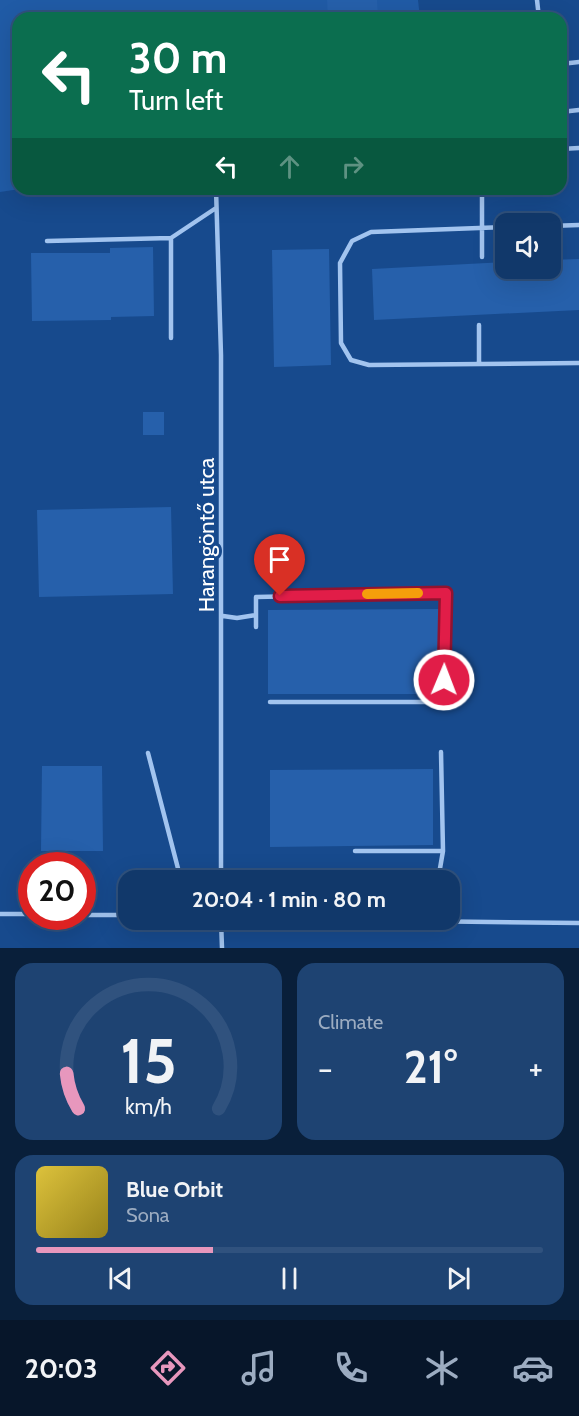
<!DOCTYPE html>
<meta charset="utf-8">
<style>
body{margin:0;font-family:Cabin,sans-serif;background:#1e4372;color:#f1f3f6;height:100vh;display:flex;flex-direction:column;font-size:22px;white-space:nowrap}
*{box-sizing:border-box;margin:0}
p{font-size:20px;color:#9cacc1}
.icon{flex:none;width:33px;height:33px;fill:none;stroke:currentColor;stroke-width:2;stroke-linecap:round;stroke-linejoin:round}
.map{position:relative;height:948px;overflow:hidden}
.sheet{display:flex;flex-direction:column;gap:15px;padding:15px;background:#091f3a;flex:1}
.sheet>*{flex:none}
.banner{position:absolute;left:12px;top:12px;width:555px;height:183px;border-radius:18px;box-shadow:0 6px 24px #0002,0 0 0 2px #30527e;background:#0b6e4f;color:#fff;overflow:hidden}
.tools{position:absolute;left:495px;top:213px;display:grid;gap:12px}
.tools a{display:grid;place-items:center;width:66px;height:66px;border-radius:12px;background:#11386a;box-shadow:0 6px 24px #0002,0 0 0 2px #30527e;font-size:30px}
.speed{position:absolute;left:18px;top:852px;display:flex;gap:12px;font-size:30px;font-weight:700;text-align:center}
.speed>*{display:grid;place-content:center;width:78px;height:78px;border-radius:50%;background:#11386a;box-shadow:0 6px 24px #0002,0 0 0 2px #30527e;line-height:1}
.speed .limit{border:9px solid #d22;background:#fff;color:#111}
.pin{position:absolute;display:grid;place-items:center;width:51px;height:51px;color:#fff;margin:-62px -26px;border-radius:50% 50% 50% 0;rotate:-45deg;box-shadow:0 0 6px #0007}
.pin .icon{rotate:45deg}
.me{position:absolute;width:66px;margin:-33px;rotate:1deg;stroke-linejoin:round;filter:drop-shadow(0 0 4px #0008)}
.turn{display:flex;align-items:center;gap:21px;height:126px;padding:0 18px;font-size:27px}
.turn .icon{width:78px;height:78px;stroke-width:2.5}
.turn b{display:block;font-size:42px;line-height:51px}
.lanes{display:flex;align-items:center;height:57px;padding:0 18px;background:#0003;justify-content:center;gap:30px;direction:ltr}
.lanes .off{opacity:.35}
.big{font-size:45px;font-weight:700;line-height:1.1}
.sheet .widget{flex:1;display:flex;flex-direction:column;justify-content:center;gap:9px;min-width:0;padding:0 21px;border-radius:18px;background:#1e4372}
.sheet .dial{align-items:center;gap:0}
.dial svg{height:156px;overflow:visible;fill:none;stroke:#30527e;stroke-width:7;stroke-linecap:round;text-anchor:middle}
.dial text{fill:#f1f3f6;stroke:none}
.song{display:flex;align-items:center;gap:18px}
.cover{width:72px;height:72px;border-radius:9px;background:linear-gradient(135deg,hsl(50 70% 55%),hsl(50 70% 35%))}
.played{height:6px;border-radius:3px;background:linear-gradient(90deg,#e797bd 35%,#30527e 35%)}
.keys{display:flex;justify-content:space-around;direction:ltr}
.heat{display:flex;justify-content:space-between;align-items:center;font-size:33px;direction:ltr}
.sheet .tiles{flex:1;display:grid;gap:15px;grid-template-columns:1fr 1fr}
.widget:last-child{grid-column:span 2}
.trip{position:absolute;left:118px;top:870px;width:342px;height:60px;border-radius:18px;background:#11386a;box-shadow:0 6px 24px #0002,0 0 0 2px #30527e;font-weight:700;line-height:60px;text-align:center}
.menu{display:flex;height:96px;justify-content:space-around;align-items:center;background:#07162a;color:#9cacc1}
.menu .icon{width:42px;height:42px}
.menu .active{color:#e797bd}
.menu b{font-size:27px;color:#f1f3f6}
.map>svg:first-child{display:block}
.green{fill:#205ba6}
.building{fill:#2660ab}
.lines{fill:none;stroke-linecap:round;stroke-linejoin:round}
.service{stroke:#a2c4ef;stroke-width:4.5}
.route-casing{stroke:#92132f;stroke-width:15}
.route{stroke:#e11d48;stroke-width:10}
.slow{stroke:#f59e0b;stroke-width:10}
.labels{text-anchor:middle;dominant-baseline:central;stroke-width:6;stroke-linejoin:round;paint-order:stroke}
.street-label{font-size:22px;fill:#fff;stroke:#174a8d}
</style>
<div class="map">
<svg width="579" height="948" viewBox="0 0 579 948">
<rect width="100%" height="100%" fill="#174a8d"/>
<path class="green" d="M0 0H418L420 18H18V189H20L0 192Z"/>
<path class="building" d="M327 0H377L378 18H328Z
M153 247 154 316 111 317V320L32 321 31 253H110V248Z
M329 249 331 365 274 367 272 250Z
M579 259V310L374 320 372 269 506 262V268H550V260Z
M143 412H164V435H143Z
M171 507 173 594 39 597 37 510Z
M440 609V694H268V610Z
M42 766H102L103 851H41Z
M433 769V845L270 847V770Z"/>
<g class="lines">
<path class="service" d="M537 0 539 18
M561 64 579 62
M561 112 579 110
M561 149 579 148
M216 189 221 355V880
M482 189V257
M550 226 579 225
M506 227 371 232 352 241 340 263 341 343 351 360 369 365 579 363
M47 241 171 238
M479 325V364
M171 338V238L216 208
M223 616 237 618 256 615
M256 627V597L446 593 444 702H270
M148 753 181 880
M355 851H443
M438 880 443 851 441 752
M0 914H32
M82 915H129
M221 920 222 948
M334 920 579 923"/>
</g>
<g class="lines">
<defs>
<path id="route" d="M280 596 446 593 444 680"/>
</defs>
<use href="#route" class="route-casing"/>
<use href="#route" class="route"/>
<path class="slow" d="M367 594 418 593"/>
</g>
<g class="labels">
<g class="street-label">
<text transform="translate(206 535) rotate(-90)">Harangöntő utca</text>
</g>
</g>
</svg>
<div class="tools">
<a><svg class="icon" aria-label="sound" viewBox="0 0 24 24"><path d="M4 9h4l5-4v14l-5-4H4zM17 9q2 3 0 6"/></svg></a>
</div>
<div class="speed"><div class="limit">20</div></div>
<div class="pin" style="left:280px;top:596px;background:#d93025"><svg class="icon" aria-label="arrive" viewBox="0 0 24 24"><path d="M6 21V4h12l-3 4 3 4H6"/></svg></div>
<svg class="me" style="left:444px;top:680px" viewBox="-20 -20 40 40"><circle r="17" fill="#e11d48" stroke="#fff" stroke-width="3"/><path d="M0-11L8 9 0 5-8 9z" fill="#fff"/></svg>
<div class="trip">20:04 · 1 min · 80 m</div>
<div class="banner">
<div class="turn"><svg class="icon" aria-label="left" viewBox="0 0 24 24"><path d="M17 20v-9H6M10 6l-5 5 5 5"/></svg><div><b>30 m</b>Turn left</div></div>
<div class="lanes"><svg class="icon" aria-label="left" viewBox="0 0 24 24"><path d="M17 20v-9H6M10 6l-5 5 5 5"/></svg><svg class="icon off" aria-label="ahead" viewBox="0 0 24 24"><path d="M12 20V5M6 11l6-6 6 6"/></svg><svg class="icon off" aria-label="right" viewBox="0 0 24 24"><path d="M7 20v-9h11M14 6l5 5-5 5"/></svg></div>
</div>
</div>
<section class="sheet">
<div class="tiles">
<div class="widget dial"><svg viewBox="0 0 100 80">
<path d="M14 69A42 42 0 1 1 86 69"/>
<path d="M14 69A42 42 0 0 1 8 51" stroke="#e797bd"/>
<text x="50" y="56" font-size="32" font-weight="700">15</text>
<text x="50" y="72" font-size="11">km/h</text>
</svg></div>
<div class="widget"><p>Climate</p>
<div class="heat"><a>−</a><b class="big">21°</b><a>+</a></div>
</div>
<div class="widget">
<div class="song"><i class="cover"></i><div><b>Blue Orbit</b><p>Sona</p></div></div>
<div class="played"></div>
<div class="keys"><svg class="icon" aria-label="previous" viewBox="0 0 24 24"><path d="M18 5L8 12l10 7zM5 5v14"/></svg><svg class="icon" aria-label="pause" viewBox="0 0 24 24"><path d="M8 5v14M16 5v14"/></svg><svg class="icon" aria-label="next" viewBox="0 0 24 24"><path d="M6 5l10 7-10 7zM19 5v14"/></svg></div>
</div>
</div>
</section>
<nav class="menu">
<b>20:03</b>
<svg class="icon active" aria-label="directions" viewBox="0 0 24 24"><path d="M12 3l9 9-9 9-9-9zM9 14v-3h6M13 9l2 2-2 2"/></svg>
<svg class="icon" aria-label="music" viewBox="0 0 24 24"><path d="M9 18V5l10-2v13"/><circle cx="6" cy="18" r="3"/><circle cx="16" cy="16" r="3"/></svg>
<svg class="icon" aria-label="phone" viewBox="0 0 24 24"><path d="M5 4h4l2 5-3 2q2 4 5 5l2-3 5 2v4C11 20 4 13 5 4z"/></svg>
<svg class="icon" aria-label="climate" viewBox="0 0 24 24"><path d="M12 3v18M4 7l16 10M4 17L20 7"/></svg>
<svg class="icon" aria-label="car" viewBox="0 0 24 24"><path d="M5 17H2v-5l4-1 3-4h7l3 4 3 1v5h-3M9 17h6M6 11h13"/><circle cx="7" cy="17" r="2"/><circle cx="17" cy="17" r="2"/></svg>
</nav>
